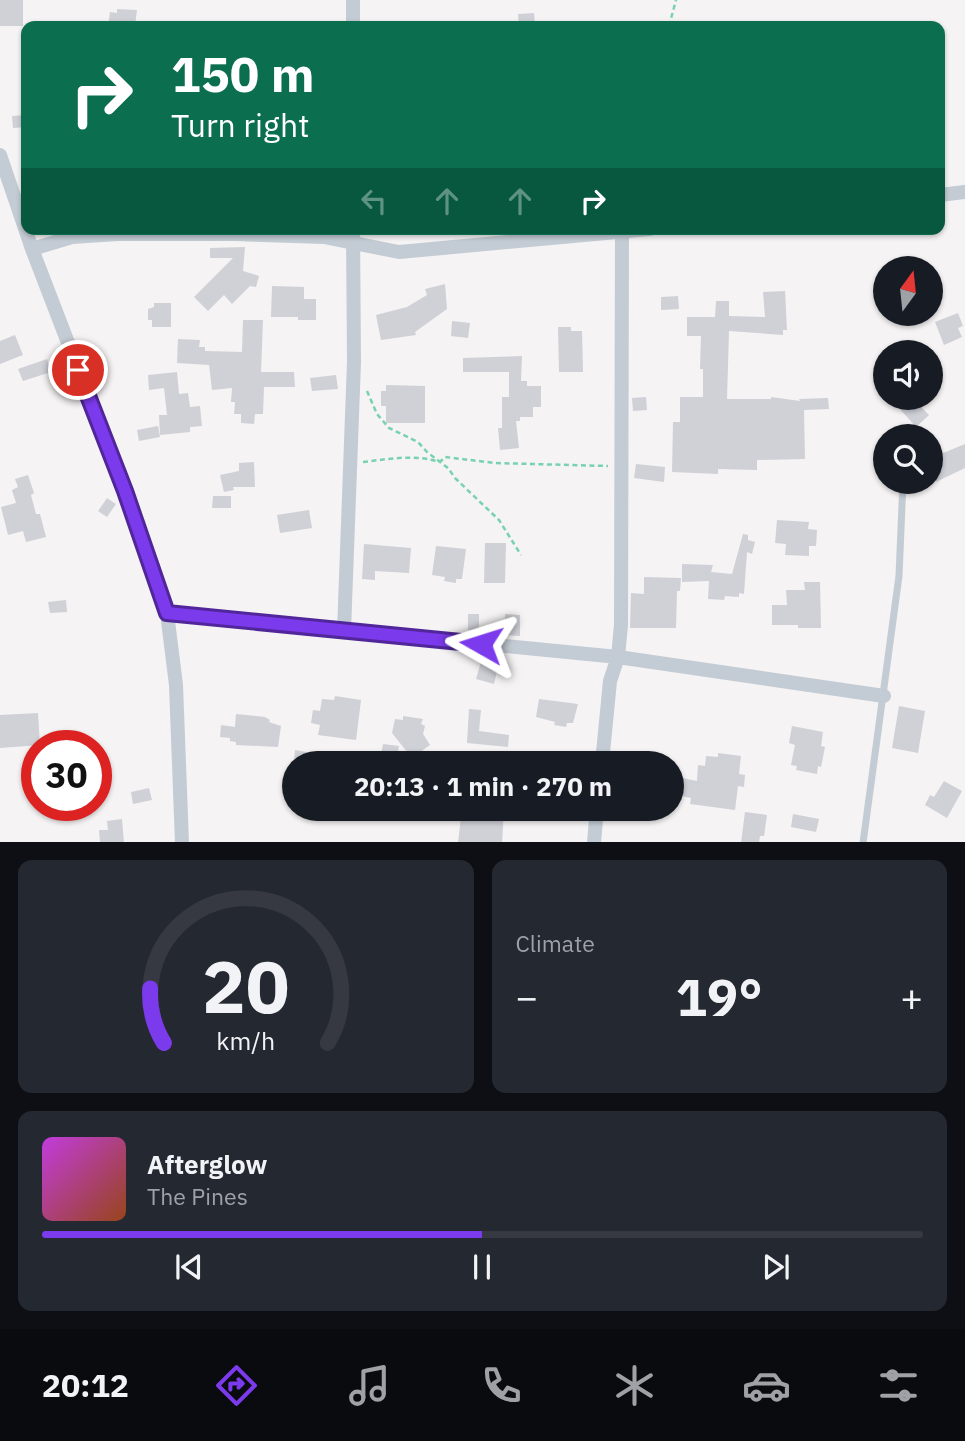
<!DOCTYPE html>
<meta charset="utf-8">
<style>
body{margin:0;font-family:"IBM Plex Sans",sans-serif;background:#242831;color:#f1f3f6;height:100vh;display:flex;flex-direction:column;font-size:26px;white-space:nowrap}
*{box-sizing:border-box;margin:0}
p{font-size:23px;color:#9ea1a6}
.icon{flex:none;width:38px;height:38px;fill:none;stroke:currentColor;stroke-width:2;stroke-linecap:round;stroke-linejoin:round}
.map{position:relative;height:842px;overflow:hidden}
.sheet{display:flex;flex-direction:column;gap:18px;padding:18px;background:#0d0f14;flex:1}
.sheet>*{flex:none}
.banner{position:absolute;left:21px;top:21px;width:924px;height:214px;border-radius:14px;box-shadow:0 2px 5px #0004;background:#0b6e4f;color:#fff;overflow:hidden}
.needle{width:46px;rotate:15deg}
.controls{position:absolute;left:873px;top:256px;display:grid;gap:14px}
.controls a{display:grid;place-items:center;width:70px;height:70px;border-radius:50%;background:#171b24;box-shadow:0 2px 5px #0004;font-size:35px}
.speed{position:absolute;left:21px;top:730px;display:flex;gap:14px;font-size:35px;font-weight:700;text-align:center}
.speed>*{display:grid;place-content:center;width:91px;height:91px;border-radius:50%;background:#171b24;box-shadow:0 2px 5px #0004;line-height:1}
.speed .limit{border:10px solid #d22;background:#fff;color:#111}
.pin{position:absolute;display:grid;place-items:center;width:60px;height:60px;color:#fff;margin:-30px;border:4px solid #fff;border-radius:50%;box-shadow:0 2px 7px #0007}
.me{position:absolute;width:77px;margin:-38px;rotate:276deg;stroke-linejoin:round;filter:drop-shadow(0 0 5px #0008)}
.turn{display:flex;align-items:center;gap:24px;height:147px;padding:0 35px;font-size:32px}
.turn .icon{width:91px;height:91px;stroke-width:2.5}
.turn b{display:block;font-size:49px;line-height:60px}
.lanes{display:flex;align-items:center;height:66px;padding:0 35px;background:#0003;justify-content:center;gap:35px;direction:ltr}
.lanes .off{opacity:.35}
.big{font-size:52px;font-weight:700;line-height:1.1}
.sheet .card{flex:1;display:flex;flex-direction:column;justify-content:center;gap:10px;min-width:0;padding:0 24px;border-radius:14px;background:#242831}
.sheet .dial{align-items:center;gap:0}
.dial svg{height:182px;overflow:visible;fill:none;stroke:#363941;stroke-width:7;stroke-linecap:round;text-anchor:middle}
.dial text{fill:#f1f3f6;stroke:none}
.song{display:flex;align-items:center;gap:21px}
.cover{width:84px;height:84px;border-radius:10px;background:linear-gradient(135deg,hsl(290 70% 55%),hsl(20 70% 35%))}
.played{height:7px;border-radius:4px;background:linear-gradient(90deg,#7c3aed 50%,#363941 50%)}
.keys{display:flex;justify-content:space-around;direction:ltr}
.heat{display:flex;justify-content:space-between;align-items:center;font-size:38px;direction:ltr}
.sheet .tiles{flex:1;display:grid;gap:18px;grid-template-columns:1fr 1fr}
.card:last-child{grid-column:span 2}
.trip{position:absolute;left:282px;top:751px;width:402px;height:70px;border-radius:35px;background:#171b24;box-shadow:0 2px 5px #0004;font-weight:700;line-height:70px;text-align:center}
.tabs{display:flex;height:112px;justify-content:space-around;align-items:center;background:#090b0e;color:#9ea1a6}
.tabs .icon{width:49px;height:49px}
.tabs .current{color:#7c3aed}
.tabs b{font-size:32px;color:#f1f3f6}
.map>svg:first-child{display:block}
.building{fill:#cfd1d7}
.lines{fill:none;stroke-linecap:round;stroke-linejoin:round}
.path{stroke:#78d2b1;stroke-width:2.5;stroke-dasharray:5 3.5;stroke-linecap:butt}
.lane{stroke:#c3cbd4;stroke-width:7}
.street{stroke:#c3cbd4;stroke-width:14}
.route-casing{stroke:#51269a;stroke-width:18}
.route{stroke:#7c3aed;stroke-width:12}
</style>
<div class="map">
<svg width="965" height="843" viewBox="0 0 965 843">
<rect width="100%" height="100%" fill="#f5f3f3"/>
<path class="building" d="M0 0H23V26H0Z
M117 9 137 10 135 26H108L110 12 117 13Z
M534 13 535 26H519L518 14Z
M26 115V127L13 128 12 116Z
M245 247 243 271 259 276 256 287 250 286 232 304 224 295 208 311 194 297 233 258H210V248Z
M445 284 447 309 415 332 416 335 381 340 376 315 407 307 427 295 425 289Z
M272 286 304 287V299H316V320H298V317H271Z
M785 291 787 330H783V335L729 331 727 399H771V397L800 401 799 399 828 398 829 409 804 410 805 459 757 460V470L718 469V474L672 472 673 422H680V397H703V369H700L701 336H687V317H715L716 301H729V316L765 317 763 292Z
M678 296 679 309 661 310V297Z
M154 303H171V327H152V320H148V309L154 307Z
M958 313 963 326 958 328 962 337 944 345 935 322Z
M243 320H263L261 372H294L295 387H264L263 414H255L254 424 241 423V414H234L235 402H231L232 388 212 390 209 365 177 363 178 339 200 340 199 347H205V351L242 352Z
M452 321 470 323 468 338 451 336Z
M558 327H571V331H582L583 372H559Z
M15 335 23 355 0 364V341Z
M522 356 521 381H527V386H541V407H533V417H520V421H516L519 448 500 450 498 428H502V397H509V372H463V358Z
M47 359 51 372 23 381 18 369Z
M177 372 179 394 188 393 190 407 200 406 202 426 190 427V432L160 435 159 415H167L164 388 149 390 148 375Z
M336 375 338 389 312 391 310 378Z
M386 385 425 386V423H386V406H381V391H386Z
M646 397 647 410 633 411 632 398Z
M911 397 929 415 916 427 899 408Z
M158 426 160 437 139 441 137 430Z
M965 444V468L936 482 934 478 931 479V458Z
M254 462 255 487H233L234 490 224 492 220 475 239 471V463Z
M636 464 665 467 664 482 634 478Z
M28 475 34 493 31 495 36 514H40L46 537 26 542 23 531 8 535 1 507 16 503 12 490 18 487 15 479Z
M213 496H231V508H212Z
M107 498 116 504 107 517 98 511Z
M309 510 312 528 280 533 277 515Z
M777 520 809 522 808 529 817 530 816 546H809V556L785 555 786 544 775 543Z
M743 534 748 535V540L755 542 752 554 747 552 744 594 739 593V597L725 596 724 600 708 599 709 581 682 582V564L713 565 711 572 732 574Z
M485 543H506L505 583H484Z
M364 544 411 548 409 573 375 571V580L362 579Z
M436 546 466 549 462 579H456V583L444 581 445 577 432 575Z
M644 577 681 578 680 591H677L676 628H630L631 593 644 594Z
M804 582H820L821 628H798V625H772V605H787L786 590H805Z
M66 600 67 612 50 613 48 602Z
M468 614H479V631L468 630Z
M505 614 520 615V636L505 635Z
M481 662 498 667 494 684 476 679Z
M335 696 361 700 356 740 318 735 320 725 311 723 313 710 320 711 322 699 334 700Z
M539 699 578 704 573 723H567L566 727 554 725 555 722 536 717Z
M899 706 925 711 918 753 892 748Z
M469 709 481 710 479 731 509 735 508 747 467 743Z
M38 713 40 745 0 748V715Z
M236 714 265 717 270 720 269 722 281 726 278 747 236 745V742L230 741V738L220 737 221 725 235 727Z
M403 716 423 719 421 724 425 726 423 734 430 745 412 758 392 733 395 719 403 720Z
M792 726 823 732 821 746 825 747 821 767 818 766 817 774 796 770 797 766 791 765 795 745 789 743Z
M383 744 399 746 396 762 380 760Z
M295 750 334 757 333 763 294 761Z
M718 753 741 756 739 774 745 775 744 787 738 786 735 810 690 804 691 798 672 794V776L697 781 698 765 705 766 706 756 718 757Z
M944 781 962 791 947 818 925 805 930 795 934 797Z
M149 788 152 800 133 804 131 792Z
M462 808H504L502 843H458Z
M745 812 767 815 764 836H760L759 843H741Z
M793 814 819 819 816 832 791 827Z
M122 819 124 843H100L99 830H108L107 821Z"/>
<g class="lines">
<path class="path" d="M669 26 676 0
M367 391 377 414 389 428 418 442 427 452 448 468 455 478 499 520 521 555
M363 462C389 459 414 454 440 462L445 457 495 463 608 466"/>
<path class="lane" d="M863 843 899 576 903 481"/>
<path class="street" d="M353 26V0
M0 155 32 249 125 491 167 613 176 685 182 843
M940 195 965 192
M32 249 72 237 118 234H235L324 237 399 252 650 229
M167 613 618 657 884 696
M344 631 354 362 353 229
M602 763 610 681 618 657 621 625 622 232
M594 843 597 808"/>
</g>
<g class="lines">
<defs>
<path id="route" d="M78 370 125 491 167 613 481 644"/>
</defs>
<use href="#route" class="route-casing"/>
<use href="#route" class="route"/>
</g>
</svg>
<div class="controls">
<a><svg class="needle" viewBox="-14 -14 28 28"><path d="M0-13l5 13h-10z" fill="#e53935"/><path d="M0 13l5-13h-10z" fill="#9ea1a6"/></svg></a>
<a><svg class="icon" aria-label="sound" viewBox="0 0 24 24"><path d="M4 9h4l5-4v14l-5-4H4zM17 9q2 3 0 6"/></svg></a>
<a><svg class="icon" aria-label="search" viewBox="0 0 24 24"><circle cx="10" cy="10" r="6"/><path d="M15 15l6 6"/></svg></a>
</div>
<div class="speed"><div class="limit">30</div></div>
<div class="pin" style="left:78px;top:370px;background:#d93025"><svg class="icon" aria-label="arrive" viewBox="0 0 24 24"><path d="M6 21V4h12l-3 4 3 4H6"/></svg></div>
<svg class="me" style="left:481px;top:644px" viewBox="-20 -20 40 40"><path d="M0-17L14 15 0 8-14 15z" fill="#7c3aed" stroke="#fff" stroke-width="4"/></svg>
<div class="trip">20:13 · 1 min · 270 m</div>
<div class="banner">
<div class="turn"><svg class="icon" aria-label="right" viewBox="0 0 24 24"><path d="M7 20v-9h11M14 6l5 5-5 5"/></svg><div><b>150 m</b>Turn right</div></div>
<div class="lanes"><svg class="icon off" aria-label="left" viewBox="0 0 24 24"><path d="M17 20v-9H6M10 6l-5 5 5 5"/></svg><svg class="icon off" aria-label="ahead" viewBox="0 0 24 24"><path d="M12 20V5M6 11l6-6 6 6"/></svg><svg class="icon off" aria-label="ahead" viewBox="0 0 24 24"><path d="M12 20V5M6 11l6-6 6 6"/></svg><svg class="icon" aria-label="right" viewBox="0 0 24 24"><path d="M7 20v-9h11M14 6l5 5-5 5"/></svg></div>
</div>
</div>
<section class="sheet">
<div class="tiles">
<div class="card dial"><svg viewBox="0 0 100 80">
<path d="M14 69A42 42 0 1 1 86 69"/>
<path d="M14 69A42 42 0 0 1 8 45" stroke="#7c3aed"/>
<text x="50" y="56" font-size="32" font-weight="700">20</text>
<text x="50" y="72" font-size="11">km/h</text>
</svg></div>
<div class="card"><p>Climate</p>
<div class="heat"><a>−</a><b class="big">19°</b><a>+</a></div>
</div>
<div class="card">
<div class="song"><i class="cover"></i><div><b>Afterglow</b><p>The Pines</p></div></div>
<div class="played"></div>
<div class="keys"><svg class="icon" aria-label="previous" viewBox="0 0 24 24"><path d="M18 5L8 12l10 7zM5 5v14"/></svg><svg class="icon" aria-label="pause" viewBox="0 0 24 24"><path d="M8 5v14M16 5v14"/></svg><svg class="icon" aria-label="next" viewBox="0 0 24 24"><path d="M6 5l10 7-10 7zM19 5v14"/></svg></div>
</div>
</div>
</section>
<nav class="tabs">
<b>20:12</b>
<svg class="icon current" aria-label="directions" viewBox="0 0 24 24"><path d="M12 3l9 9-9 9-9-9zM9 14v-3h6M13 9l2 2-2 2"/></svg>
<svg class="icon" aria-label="music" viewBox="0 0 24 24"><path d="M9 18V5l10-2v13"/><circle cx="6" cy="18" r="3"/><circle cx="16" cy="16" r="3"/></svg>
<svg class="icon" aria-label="phone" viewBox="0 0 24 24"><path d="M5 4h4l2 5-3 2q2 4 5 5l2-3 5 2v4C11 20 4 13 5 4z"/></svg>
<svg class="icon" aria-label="climate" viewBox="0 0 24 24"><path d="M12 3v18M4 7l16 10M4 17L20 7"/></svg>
<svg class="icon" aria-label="car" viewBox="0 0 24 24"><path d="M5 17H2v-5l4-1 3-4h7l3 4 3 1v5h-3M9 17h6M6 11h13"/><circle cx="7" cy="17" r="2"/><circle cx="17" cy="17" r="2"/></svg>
<svg class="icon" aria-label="filters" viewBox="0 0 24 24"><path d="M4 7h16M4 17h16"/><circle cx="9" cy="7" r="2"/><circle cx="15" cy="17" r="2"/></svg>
</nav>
